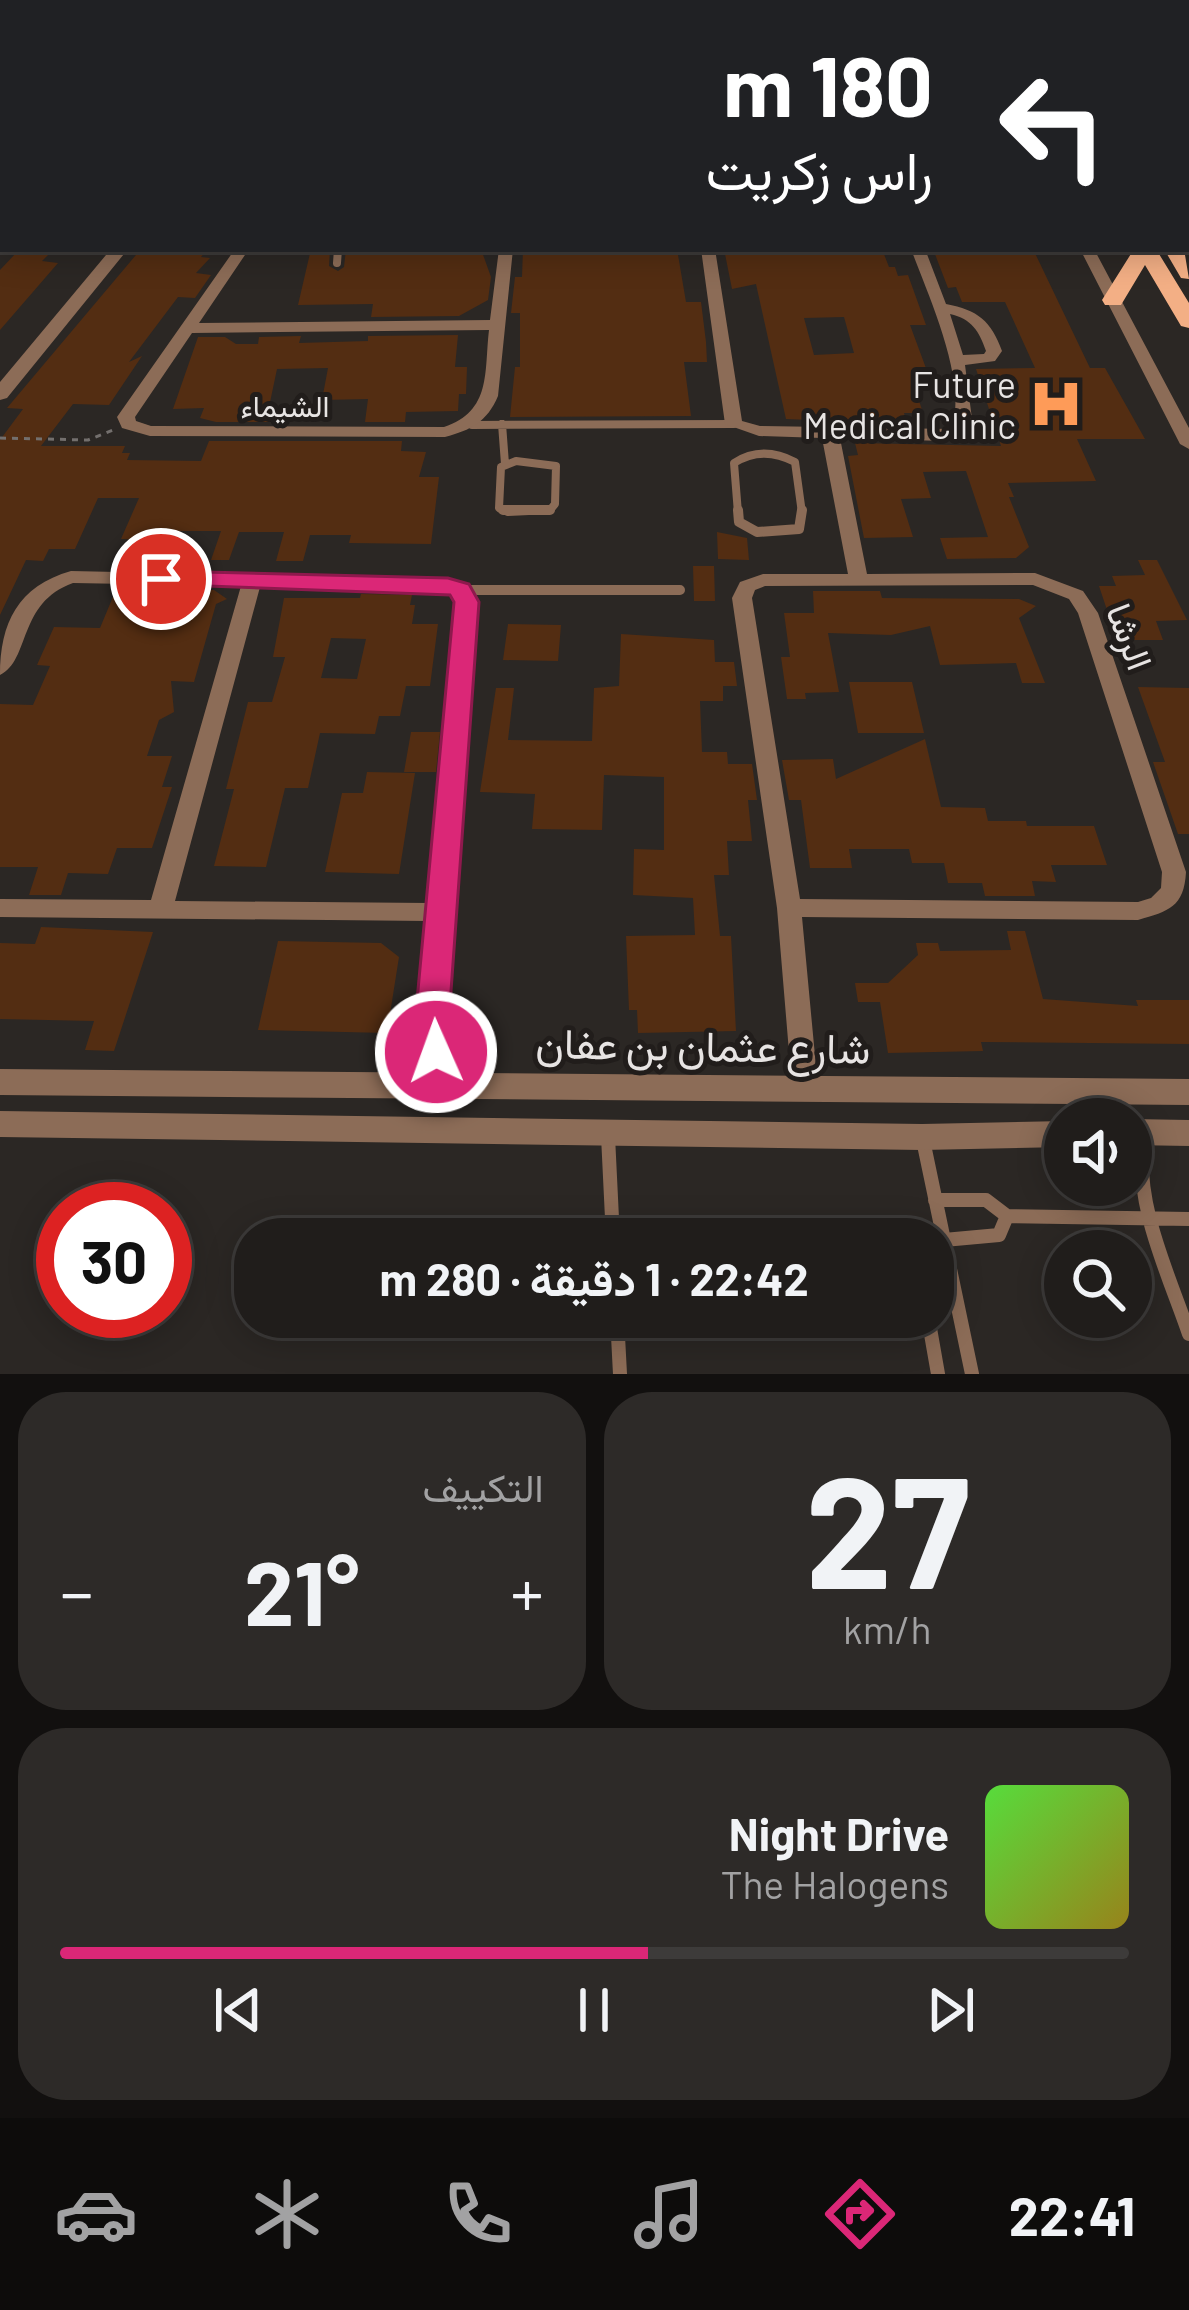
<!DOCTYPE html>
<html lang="ar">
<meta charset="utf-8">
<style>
body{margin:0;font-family:Barlow,Vazirmatn,sans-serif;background:#2d2a28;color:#f1f3f6;direction:rtl;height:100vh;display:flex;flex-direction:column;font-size:45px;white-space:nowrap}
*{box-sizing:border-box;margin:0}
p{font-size:39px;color:#a2a2a3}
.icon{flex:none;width:66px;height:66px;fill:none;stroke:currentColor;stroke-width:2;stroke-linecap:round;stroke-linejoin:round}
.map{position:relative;height:1374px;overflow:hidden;direction:ltr}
.details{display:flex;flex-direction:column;gap:18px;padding:18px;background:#12100f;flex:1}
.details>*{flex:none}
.guide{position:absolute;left:0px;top:0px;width:1191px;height:252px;box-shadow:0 6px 30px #0003,0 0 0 3px #3d3b3a;direction:rtl;background:#202124;color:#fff;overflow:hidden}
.buttons{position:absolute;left:1044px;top:1098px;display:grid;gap:24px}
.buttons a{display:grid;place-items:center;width:108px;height:108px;border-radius:50%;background:#201d1b;box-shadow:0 6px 30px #0003,0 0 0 3px #3d3b3a;font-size:60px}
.speed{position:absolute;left:36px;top:1182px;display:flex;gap:24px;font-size:60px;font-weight:700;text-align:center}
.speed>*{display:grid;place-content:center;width:156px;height:156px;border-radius:50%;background:#201d1b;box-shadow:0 6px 30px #0003,0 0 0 3px #3d3b3a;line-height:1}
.speed .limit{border:18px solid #d22;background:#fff;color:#111}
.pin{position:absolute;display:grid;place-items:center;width:102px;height:102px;color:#fff;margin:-51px;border:6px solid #fff;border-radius:50%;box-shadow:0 3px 12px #0007}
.me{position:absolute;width:132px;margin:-66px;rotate:358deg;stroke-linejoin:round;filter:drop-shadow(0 0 9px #0008)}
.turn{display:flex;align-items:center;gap:42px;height:252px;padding:0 60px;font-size:54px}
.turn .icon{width:156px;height:156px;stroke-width:2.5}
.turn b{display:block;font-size:84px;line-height:102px}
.big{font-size:90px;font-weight:700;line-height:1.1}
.details .tile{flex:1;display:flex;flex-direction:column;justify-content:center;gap:18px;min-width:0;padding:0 42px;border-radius:48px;background:#2d2a28}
.details .dial{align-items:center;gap:0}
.dial b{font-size:156px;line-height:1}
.song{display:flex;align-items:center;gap:36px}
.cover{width:144px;height:144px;border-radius:18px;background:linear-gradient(135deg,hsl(110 70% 55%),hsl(50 70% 35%))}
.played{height:12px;border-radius:6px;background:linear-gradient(90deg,#db2777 55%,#3d3b3a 55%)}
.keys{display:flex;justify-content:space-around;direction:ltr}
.heat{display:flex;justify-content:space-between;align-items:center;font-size:66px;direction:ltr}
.details .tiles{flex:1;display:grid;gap:18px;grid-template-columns:1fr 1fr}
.tile:last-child{grid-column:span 2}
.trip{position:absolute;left:234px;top:1218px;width:720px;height:120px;border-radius:48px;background:#201d1b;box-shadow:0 6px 30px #0003,0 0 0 3px #3d3b3a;font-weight:700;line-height:120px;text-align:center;direction:rtl}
.tab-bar{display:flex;height:192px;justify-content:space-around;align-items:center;background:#0d0c0b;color:#a2a2a3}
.tab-bar .icon{width:84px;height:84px}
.tab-bar .current{color:#db2777}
.tab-bar b{font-size:54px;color:#f1f3f6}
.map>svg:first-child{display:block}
.building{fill:#532d12;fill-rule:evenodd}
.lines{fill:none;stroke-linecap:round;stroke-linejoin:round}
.path{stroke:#736f6d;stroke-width:3;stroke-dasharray:6 6;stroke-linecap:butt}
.service-far2{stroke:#8c6c57;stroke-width:8}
.service-far1{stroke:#8c6c57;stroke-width:10}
.service{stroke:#8c6c57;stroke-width:14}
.minor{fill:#8c6c57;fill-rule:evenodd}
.tertiary{fill:#8c6c57;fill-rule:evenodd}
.primary{fill:#f3af85;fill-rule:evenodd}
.route{fill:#db2777;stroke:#8e194d;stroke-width:3}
.labels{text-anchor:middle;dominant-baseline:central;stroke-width:10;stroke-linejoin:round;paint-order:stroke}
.far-street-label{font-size:30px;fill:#e7e4e3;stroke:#211d1b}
.poi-label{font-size:36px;fill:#e7e4e3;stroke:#211d1b;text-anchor:end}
.street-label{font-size:36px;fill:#e7e4e3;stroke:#211d1b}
.near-street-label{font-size:42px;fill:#e7e4e3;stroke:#211d1b}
</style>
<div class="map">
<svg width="1189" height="1374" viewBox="0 0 1189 1374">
<rect width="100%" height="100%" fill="#2b2724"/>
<path class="building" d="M54 249 42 261 58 263 0 330V270L17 252Z
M141 249H208L201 257 210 258 196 273 211 275 195 298 178 297 129 362 142 356 109 405 73 404 41 446H125L122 453H130L127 460 201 461 209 441H402L401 451 426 452 419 477H439L431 544 349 543 351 535H310L303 561H276L284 532H239L229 560H211L221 531H175L160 568H139L150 540 121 539 139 498H98L75 549H49L43 561 26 560 0 615V440L23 409 7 408Z
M311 249H330L329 266 338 271 344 267 346 249H481L491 277 488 300 459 316 371 317 373 304 298 305Z
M523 249H677L686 302H701L706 342 707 362H684L691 416 510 417 515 367H520V313H511L515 277H522Z
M724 249H882L889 267H895L898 276 908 275 926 325H910L930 379H912L923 413H904L907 424 786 419 756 284 732 289ZM844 317 854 353 814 355 804 318Z
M933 249H1033L1090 368H1105L1145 439H1077L1096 481 1008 483 1014 497H1009L1029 547 1016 558 947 559 940 538 988 537 966 471 923 472 931 498 901 499 913 537 864 538 848 456 858 455 855 443 1001 446 976 369 1035 368 1005 302H962L956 287 948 288Z
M458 335 455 367H467L466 394H459L458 411 406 412 405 422H365L368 399 322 400 328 368 277 369 269 407H276L273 422H216L200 418 204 408 173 409 198 337H225L236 344H258L259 337 301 336 299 343 368 341V336Z
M717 532 747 538 749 560 718 559Z
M1138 560H1157L1187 620 1156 621 1163 640H1117L1099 586H1116L1112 576 1145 575Z
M693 566H714L715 601H694Z
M131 589 214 590 227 599 216 604 194 682 171 681 174 712 159 720 147 756H172L162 787H172L152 848H117L108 874 68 873 61 895H29L38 867H0V704L33 705 50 666 37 665 54 627 100 628 115 592Z
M813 591H880L882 598 1019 599 1036 606 1019 618 1045 683H1022L1016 663 940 665 930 626 891 635 828 633 839 692 805 693 806 699H787L781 657H790L784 613H814Z
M361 594 412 595 410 605H415L412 624H438L430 686H406L400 716H379L375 734 320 733 308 788H285L266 867 214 866 234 789H226L248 702H272L285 657H273L284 598H360ZM331 638 366 639 357 679 321 678Z
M508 624 561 625 558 661 503 660Z
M621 634 714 640 715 662H734L737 686H723V701H700L702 752H727L728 764H752L757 800H748L752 841H727L729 875H714L720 936H731L736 1031 638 1033 637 1010H629L626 936 695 935 693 898 633 895 634 849 664 850V777L604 775 602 830 532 829 535 794 480 792 496 688H514L508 740 592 741 594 688 619 686Z
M849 682H912L924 733H858Z
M1138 687 1189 688V834H1178L1153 762H1165Z
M411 732H440L436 772H404Z
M925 739 941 807 985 808 988 821H1026L1027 826H1094L1107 865H1051L1056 882 1032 881 1035 896H985L982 883H948L944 863H912L909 849H849L852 868H810L801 800H789L782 760 833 759 836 779Z
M367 772 415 773 399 874 325 872 342 793H363Z
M41 927 153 932 114 1051 85 1050 94 1021 0 1019V943L35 944Z
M1007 931H1025L1043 999 1138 1006 1136 1000H1189V1044L981 1042 983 1051 888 1053 880 1002H858L855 983H888L918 955 916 943H938L940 951 1011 950Z
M278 941 381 943 399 957 387 1033 258 1030Z"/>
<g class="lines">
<path class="path" d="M0 438 88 440 113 430"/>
<path class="service-far2" d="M337 263 338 249
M502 424 505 464
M472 425 734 424
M516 461 556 466 555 504 550 510 508 512 499 508 501 467Z
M738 513 734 463C754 450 774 451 795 462L802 513"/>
<path class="service-far1" d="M503 510H550
M738 510 739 522 757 532 799 529 802 510
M460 590H680"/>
<path class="service" d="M1143 1135C1134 1204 1167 1270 1189 1334
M608 1136 613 1239
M923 1140 972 1374
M935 1200H986L1007 1216 999 1235 944 1240
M1007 1216 1189 1219
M792 1239H899
M617 1317 620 1374
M928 1317 938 1374"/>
<path class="minor" d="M200 0H210L209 3H199Z
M380 0H390L389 3H379Z
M710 0H720V3H710Z
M843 0H853L852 3H842Z
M955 0H965L967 3H957Z
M0 21H3V27H0Z
M0 70H3V78H0Z
M0 106H3V114H0Z
M0 145H3V153H0Z
M0 233H3V245H0Z
M235 249H249L199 323 490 320 499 249H513L498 396C487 422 471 430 445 437L150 436 122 428 117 417ZM489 330C484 372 492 411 444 427L151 426 136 421 135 417 192 333Z
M701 249H715L742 421 760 426 951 429C969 383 928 295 911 249H925L946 304C978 310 991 321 1002 351L995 361 965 365 972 419 964 437 944 441 840 438 867 574 1035 573 1083 591 1098 613 1186 872C1184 907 1169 911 1138 920L802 917 818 1088 815 1096 805 1099 795 1096 792 1088 777 908 732 598 740 582 763 574H848L822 438 759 436 725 424ZM950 314C972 319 979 331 986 351L984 354 963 355ZM1033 585 1069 599 1078 613 1162 872 1161 888 1151 898 1138 902 800 899 752 598 755 590 765 586Z
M1080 249H1094L1189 428V449L1180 444Z
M71 571 448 579 467 586 476 602 444 1033 452 1057 477 1083 473 1091C455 1097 437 1080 428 1064 420 1081 401 1096 382 1090L378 1082C385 1070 398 1068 406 1056 429 1020 424 963 428 921L0 917V899L151 900 241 586 73 583C17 603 31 660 0 675 0 623 18 586 71 571ZM260 587 445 591 452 594 456 602 429 903 175 901Z"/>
<path class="tertiary" d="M111 249H128L7 398 0 400V382Z
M0 1069 1189 1079V1105L0 1095Z
M0 1111 922 1124 1065 1121V1147L922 1150 0 1137Z
M1130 1119H1131L1189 1120V1146L1131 1145Z"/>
<path class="primary" d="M977 0H993L995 3H979Z
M1032 0H1048L1050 3H1034Z
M1188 169H1189V182H1188Z
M1188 217H1189V231H1188Z
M1134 249H1156L1189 303V328L1181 326 1145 265 1121 305H1105L1102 300Z
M1164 249H1184L1189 279 1181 278Z"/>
</g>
<path class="route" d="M161 571 448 578 469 584 479 602 448 1033 453 1052 448 1061 436 1065 424 1061 414 1033 454 602 450 595 152 584 149 579Z"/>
<defs>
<symbol id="hospital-bare" viewBox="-9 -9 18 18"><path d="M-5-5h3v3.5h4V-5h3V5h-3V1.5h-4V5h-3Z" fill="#fe9b58" stroke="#211d1b" stroke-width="2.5" paint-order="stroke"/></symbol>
</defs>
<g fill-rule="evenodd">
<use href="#hospital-bare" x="1018" y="366" width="76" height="76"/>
</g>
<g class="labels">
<g class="far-street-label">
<text x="285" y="405">الشيماء</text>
</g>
<g class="poi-label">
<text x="1016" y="383">Future<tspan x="1016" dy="41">Medical Clinic</tspan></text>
</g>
<g class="street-label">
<text transform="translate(1131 636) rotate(69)">الرشا</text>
</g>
<g class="near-street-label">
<text transform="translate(703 1044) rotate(1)">شارع عثمان بن عفان</text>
</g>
</g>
</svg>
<div class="buttons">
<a><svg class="icon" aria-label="sound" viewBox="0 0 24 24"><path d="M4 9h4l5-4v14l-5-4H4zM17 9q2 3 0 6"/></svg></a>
<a><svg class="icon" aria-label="search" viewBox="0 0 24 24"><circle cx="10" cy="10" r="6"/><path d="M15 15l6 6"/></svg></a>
</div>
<div class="speed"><div class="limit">30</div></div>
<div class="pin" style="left:161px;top:579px;background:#d93025"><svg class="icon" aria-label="arrive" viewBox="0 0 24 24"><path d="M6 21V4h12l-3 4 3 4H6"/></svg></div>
<svg class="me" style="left:436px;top:1052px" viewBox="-20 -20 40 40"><circle r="17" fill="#db2777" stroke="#fff" stroke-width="3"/><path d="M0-11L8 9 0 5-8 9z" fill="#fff"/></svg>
<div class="trip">22:42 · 1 دقيقة · 280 m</div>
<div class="guide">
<div class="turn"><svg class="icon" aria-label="left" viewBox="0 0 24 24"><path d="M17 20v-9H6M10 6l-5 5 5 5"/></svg><div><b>180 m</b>راس زكريت</div></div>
</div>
</div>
<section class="details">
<div class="tiles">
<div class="tile dial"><b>27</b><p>km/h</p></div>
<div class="tile"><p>التكييف</p>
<div class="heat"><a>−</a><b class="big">21°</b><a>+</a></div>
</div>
<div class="tile">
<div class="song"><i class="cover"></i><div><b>Night Drive</b><p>The Halogens</p></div></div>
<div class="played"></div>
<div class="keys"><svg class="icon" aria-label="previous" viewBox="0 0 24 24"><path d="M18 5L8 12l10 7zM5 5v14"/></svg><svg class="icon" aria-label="pause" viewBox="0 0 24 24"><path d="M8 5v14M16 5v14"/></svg><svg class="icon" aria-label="next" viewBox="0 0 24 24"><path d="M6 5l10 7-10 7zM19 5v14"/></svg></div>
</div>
</div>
</section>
<nav class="tab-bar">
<b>22:41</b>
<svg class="icon current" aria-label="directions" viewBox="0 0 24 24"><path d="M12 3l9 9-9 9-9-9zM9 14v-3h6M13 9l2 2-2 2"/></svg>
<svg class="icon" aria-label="music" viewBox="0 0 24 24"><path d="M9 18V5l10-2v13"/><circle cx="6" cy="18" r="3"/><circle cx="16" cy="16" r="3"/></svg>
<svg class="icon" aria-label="phone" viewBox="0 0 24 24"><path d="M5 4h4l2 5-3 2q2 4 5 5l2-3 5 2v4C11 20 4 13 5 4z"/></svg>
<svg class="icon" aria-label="climate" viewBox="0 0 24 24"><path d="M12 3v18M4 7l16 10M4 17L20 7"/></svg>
<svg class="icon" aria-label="car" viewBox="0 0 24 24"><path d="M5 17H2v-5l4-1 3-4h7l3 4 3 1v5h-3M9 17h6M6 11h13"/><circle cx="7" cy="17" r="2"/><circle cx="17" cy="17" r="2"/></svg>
</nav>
